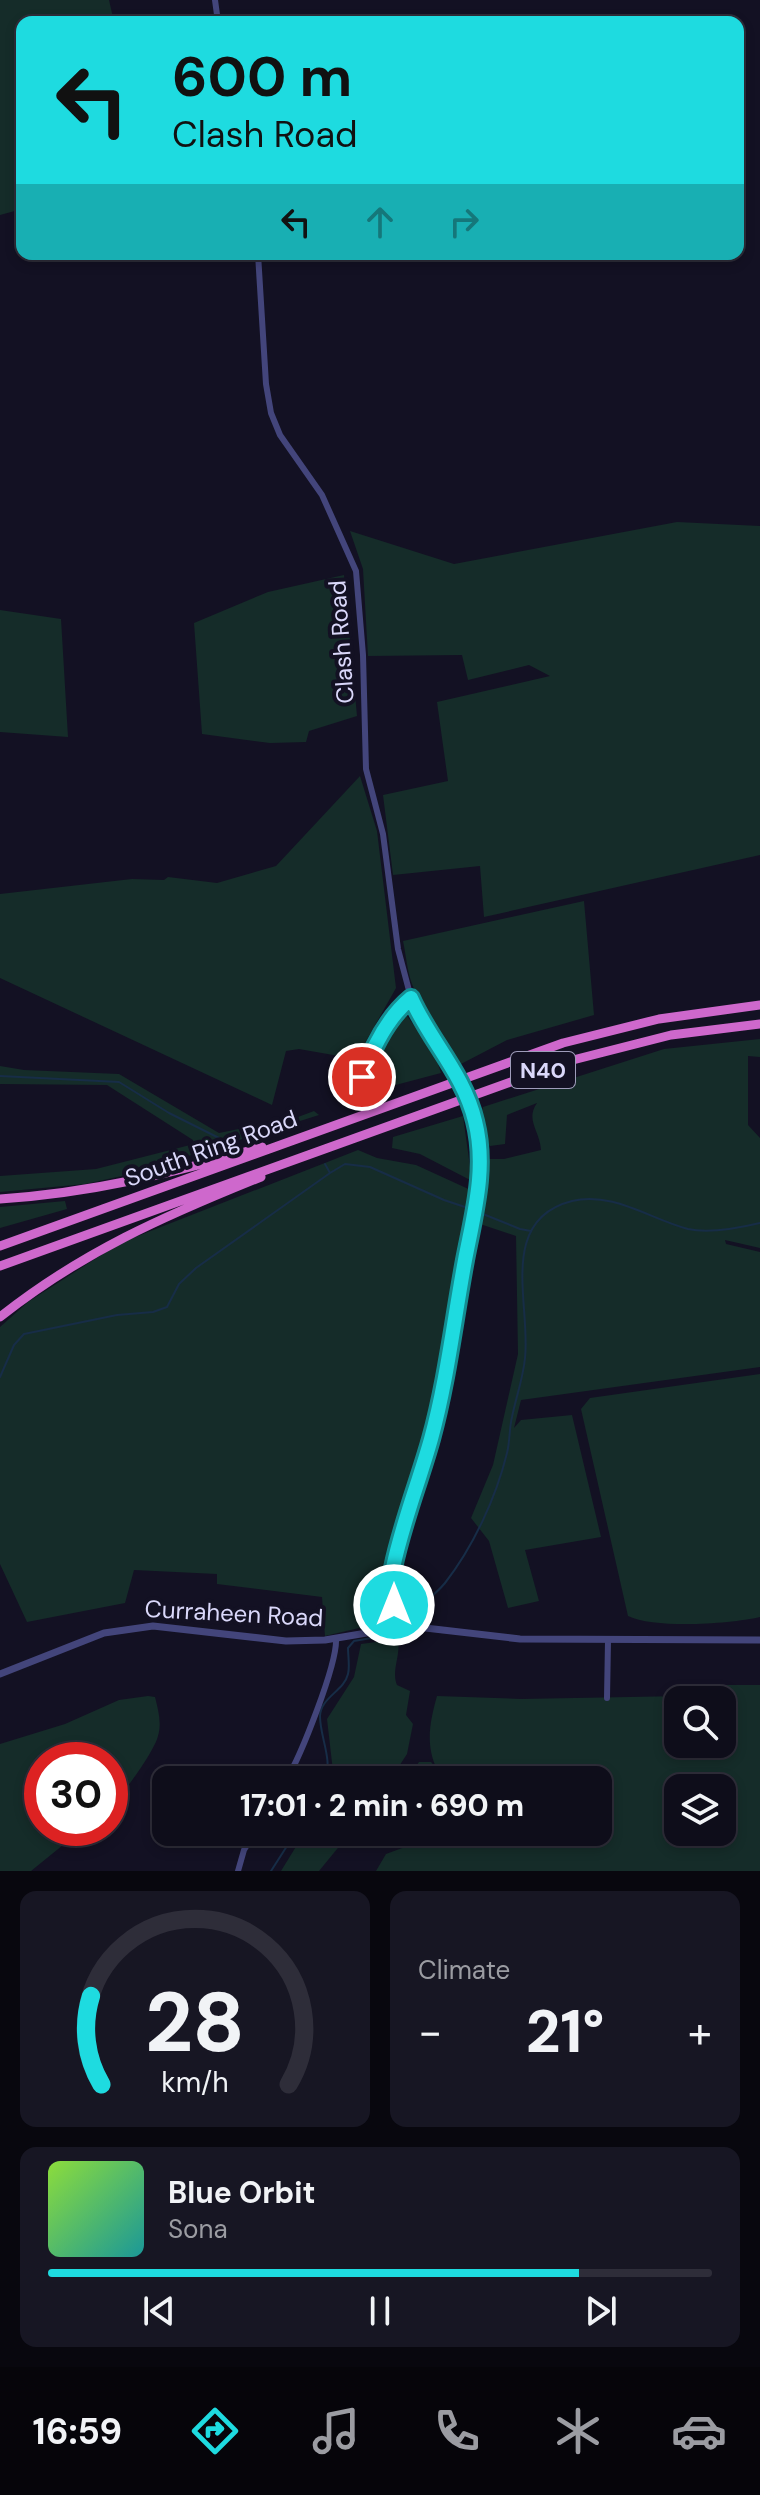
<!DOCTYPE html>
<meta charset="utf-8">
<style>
body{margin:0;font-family:"DM Sans",sans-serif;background:#171623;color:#f1f3f6;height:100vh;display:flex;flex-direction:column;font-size:30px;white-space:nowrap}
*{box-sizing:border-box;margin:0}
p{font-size:26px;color:#9b9ca2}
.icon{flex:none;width:44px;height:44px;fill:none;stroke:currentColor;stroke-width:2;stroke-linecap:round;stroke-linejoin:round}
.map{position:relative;height:1871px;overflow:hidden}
.side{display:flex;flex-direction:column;gap:20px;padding:20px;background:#08070e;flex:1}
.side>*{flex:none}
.guide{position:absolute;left:16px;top:16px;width:728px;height:244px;border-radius:16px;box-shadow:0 4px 12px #0003,0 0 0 2px #2e2d39;background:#1edbe0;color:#111;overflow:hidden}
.buttons{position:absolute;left:664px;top:1686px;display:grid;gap:16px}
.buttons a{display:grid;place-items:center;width:72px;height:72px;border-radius:16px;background:#0e0d1a;box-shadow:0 4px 12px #0003,0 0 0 2px #2e2d39;font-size:40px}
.speed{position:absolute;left:24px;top:1742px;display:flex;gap:16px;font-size:40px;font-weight:700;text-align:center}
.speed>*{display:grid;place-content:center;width:104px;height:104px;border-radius:50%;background:#0e0d1a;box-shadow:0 4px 12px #0003,0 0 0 2px #2e2d39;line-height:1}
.speed .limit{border:12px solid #d22;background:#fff;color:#111}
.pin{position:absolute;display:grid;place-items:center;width:68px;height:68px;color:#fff;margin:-34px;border:4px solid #fff;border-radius:50%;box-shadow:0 2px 8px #0007}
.me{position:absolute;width:88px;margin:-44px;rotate:0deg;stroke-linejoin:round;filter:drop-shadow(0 0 6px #0008)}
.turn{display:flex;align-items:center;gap:28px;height:168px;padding:0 24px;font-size:36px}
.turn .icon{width:104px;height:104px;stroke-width:2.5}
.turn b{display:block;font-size:56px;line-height:68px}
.lanes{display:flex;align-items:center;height:76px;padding:0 24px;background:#0003;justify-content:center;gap:40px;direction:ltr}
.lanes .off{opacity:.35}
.big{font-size:60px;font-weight:800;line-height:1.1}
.side .tile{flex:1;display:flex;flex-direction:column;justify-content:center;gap:12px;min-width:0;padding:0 28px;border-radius:16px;background:#171623}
.side .dial{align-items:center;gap:0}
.dial svg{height:208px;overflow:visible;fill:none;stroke:#2e2d39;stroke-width:7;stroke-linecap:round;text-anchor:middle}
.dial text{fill:#f1f3f6;stroke:none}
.song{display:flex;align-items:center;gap:24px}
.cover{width:96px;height:96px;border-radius:12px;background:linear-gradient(135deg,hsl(90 70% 55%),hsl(180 70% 35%))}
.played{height:8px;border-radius:4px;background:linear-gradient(90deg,#1edbe0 80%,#2e2d39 80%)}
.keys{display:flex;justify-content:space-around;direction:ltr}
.heat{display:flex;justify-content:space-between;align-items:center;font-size:44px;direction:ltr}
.side .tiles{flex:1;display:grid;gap:20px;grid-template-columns:1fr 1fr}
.tile:last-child{grid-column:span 2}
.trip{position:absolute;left:152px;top:1766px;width:460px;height:80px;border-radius:16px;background:#0e0d1a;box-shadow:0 4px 12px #0003,0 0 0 2px #2e2d39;font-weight:800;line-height:80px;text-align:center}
.dock{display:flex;height:128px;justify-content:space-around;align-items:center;background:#06050a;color:#9b9ca2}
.dock .icon{width:56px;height:56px}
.dock .selected{color:#1edbe0}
.dock b{font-size:36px;color:#f1f3f6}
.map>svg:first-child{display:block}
.green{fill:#152c29;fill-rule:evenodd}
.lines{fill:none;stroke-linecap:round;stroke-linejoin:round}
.stream{stroke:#172d47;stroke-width:2}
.minor{stroke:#43457b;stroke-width:6}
.tertiary{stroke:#43457b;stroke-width:7}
.trunk{stroke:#ce68cc;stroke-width:9}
.minor-bridge{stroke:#43457b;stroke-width:6}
.route-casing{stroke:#148e92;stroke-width:20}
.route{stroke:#1edbe0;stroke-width:14}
.labels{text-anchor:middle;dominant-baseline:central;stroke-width:8;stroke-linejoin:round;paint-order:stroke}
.shield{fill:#131123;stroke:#9e9cba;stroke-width:2}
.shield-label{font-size:22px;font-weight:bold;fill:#dad8fa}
.street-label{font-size:24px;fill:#dad8fa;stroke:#131123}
</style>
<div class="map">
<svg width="760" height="1871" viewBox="0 0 760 1871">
<rect width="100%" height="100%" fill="#131123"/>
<path class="green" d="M0 0H109L114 22H22V209L0 215Z
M677 522 760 526V855L484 917 480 866 393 875 383 795 448 781 437 702 550 676 529 665 468 680 462 655 368 656 363 569 350 531 454 564Z
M344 575 357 716 309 731 306 742 270 743 202 734 194 623 268 592Z
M0 610 61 619 68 737 0 732Z
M360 776 377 831 396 988 356 1059 299 1049 286 1051 272 1105 0 978V894L132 879 164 880 168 877 217 883 276 866Z
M584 901 594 1015 507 1040 461 1064C444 1038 423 1012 412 984 407 970 406 955 403 941Z
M405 1013 435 1055 441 1073 388 1087 382 1073 365 1079Z
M760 1039V1057L748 1056V1125L760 1138V1248L725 1240 726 1244 760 1252V1367L521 1400 514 1428 521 1420 572 1415 601 1537 525 1550 539 1601 508 1608 489 1541 471 1518 493 1465 518 1354 516 1236 477 1223 482 1191 483 1162 486 1159H504L541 1150C540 1131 525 1120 537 1103L507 1115 505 1144 490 1146 484 1141 480 1120 483 1107 664 1049Z
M0 1066 24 1070 119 1074 219 1133 298 1117 314 1111 319 1115 131 1174 85 1184 0 1192V1176L96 1169 194 1144 193 1140 107 1085 0 1084Z
M463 1116 472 1181 420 1154 392 1148 393 1137Z
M358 1150 377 1158 416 1165 475 1192 437 1394 397 1520 382 1579 389 1621 325 1636 322 1597 217 1584V1574L134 1570 125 1603 27 1622 0 1564V1327L28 1302 120 1243Z
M65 1201 67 1209 0 1228V1207Z
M760 1374V1617C730 1624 655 1629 628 1616L581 1409 590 1398Z
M398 1639C401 1655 391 1671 397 1685L410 1691 406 1715 413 1724 407 1754 390 1780H334L327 1719 354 1677 361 1644Z
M719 1685H760V1871H376L386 1854 413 1844 402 1843 387 1832H598V1780H406L419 1762H431L437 1769C425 1745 430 1721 437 1696L521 1699 684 1696ZM678 1700H722V1744H678ZM678 1788H722V1832H678Z
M148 1696 155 1697C158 1709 162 1723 158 1736 154 1752 123 1795 110 1806V1760H42V1828H84L31 1871H0V1744L65 1724 119 1700Z
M305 1832H351L319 1871H281Z"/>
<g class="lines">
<path class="stream" d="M0 1076 119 1082 169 1113 225 1141
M325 1164 330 1173 345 1164 370 1167 444 1200 471 1209
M478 1212 520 1229 531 1231
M0 1377 14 1345 24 1334 117 1315 153 1312 167 1307 179 1284 196 1268 330 1173
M402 1625C413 1609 432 1599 445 1583 473 1547 496 1498 507 1453 510 1442 509 1429 512 1417 516 1397 523 1379 525 1358 531 1305 497 1220 572 1201 612 1191 650 1219 688 1229 709 1234 739 1228 760 1223
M325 1780C333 1759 320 1738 320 1716 321 1697 344 1691 348 1674 350 1667 348 1656 348 1648L354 1641 395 1634 398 1631
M271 1871 296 1832"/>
<path class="minor" d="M215 0 218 22
M258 254 266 384 271 413 280 435 322 495 356 571 363 655 366 769 383 834 398 949 411 998 419 1017 448 1058
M361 1088C363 1059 389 1016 411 998
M396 1626 391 1581 395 1562 431 1438 447 1363 479 1182 480 1152 476 1122
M607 1698 608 1641
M286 1780C300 1758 338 1663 336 1638
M238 1871 244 1850 255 1832"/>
<path class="tertiary" d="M0 1674 104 1633 153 1626 286 1641 325 1640 408 1626 520 1639 760 1640"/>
<path class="trunk" d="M0 1199C90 1193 175 1173 262 1147
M0 1246 563 1043 659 1019 760 1005
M0 1266 569 1061 671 1035 760 1024
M0 1317C82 1252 164 1216 261 1177"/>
<path class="minor-bridge" d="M448 1058 465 1090 476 1122"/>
</g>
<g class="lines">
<defs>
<path id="route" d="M362 1077C372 1049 388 1017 411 998 430 1041 464 1074 475 1121 487 1168 474 1213 465 1260 454 1319 447 1381 431 1439 419 1482 402 1524 393 1568L391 1581 394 1605"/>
</defs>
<use href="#route" class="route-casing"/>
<use href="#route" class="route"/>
</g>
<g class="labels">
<rect class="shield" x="511" y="1052" width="64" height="36" rx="6"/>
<g class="shield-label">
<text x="543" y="1070">N40</text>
</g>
<g class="street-label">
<text transform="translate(341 642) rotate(-94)">Clash Road</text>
<text transform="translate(211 1148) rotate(-20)">South Ring Road</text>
<text transform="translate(234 1613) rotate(3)">Curraheen Road</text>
</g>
</g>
</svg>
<div class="buttons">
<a><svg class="icon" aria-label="search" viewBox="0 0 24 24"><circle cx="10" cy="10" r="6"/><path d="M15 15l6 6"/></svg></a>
<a><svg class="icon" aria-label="layers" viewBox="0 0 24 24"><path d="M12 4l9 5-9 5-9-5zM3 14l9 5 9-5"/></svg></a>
</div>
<div class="speed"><div class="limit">30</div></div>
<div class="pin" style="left:362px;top:1077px;background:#d93025"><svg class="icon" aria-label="arrive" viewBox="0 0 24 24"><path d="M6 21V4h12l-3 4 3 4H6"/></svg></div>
<svg class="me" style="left:394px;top:1605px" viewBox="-20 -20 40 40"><circle r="17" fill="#1edbe0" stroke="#fff" stroke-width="3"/><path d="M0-11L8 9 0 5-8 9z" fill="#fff"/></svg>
<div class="trip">17:01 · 2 min · 690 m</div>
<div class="guide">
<div class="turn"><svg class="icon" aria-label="left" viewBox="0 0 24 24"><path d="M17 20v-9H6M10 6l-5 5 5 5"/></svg><div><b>600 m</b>Clash Road</div></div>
<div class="lanes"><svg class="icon" aria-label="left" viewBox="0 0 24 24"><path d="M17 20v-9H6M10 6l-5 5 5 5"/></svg><svg class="icon off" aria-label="ahead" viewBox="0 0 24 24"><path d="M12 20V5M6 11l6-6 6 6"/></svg><svg class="icon off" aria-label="right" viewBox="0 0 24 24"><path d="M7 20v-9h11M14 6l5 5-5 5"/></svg></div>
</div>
</div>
<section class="side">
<div class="tiles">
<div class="tile dial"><svg viewBox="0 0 100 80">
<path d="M14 69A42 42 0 1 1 86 69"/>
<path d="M14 69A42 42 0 0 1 10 35" stroke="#1edbe0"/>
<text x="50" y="56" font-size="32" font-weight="700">28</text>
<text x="50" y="72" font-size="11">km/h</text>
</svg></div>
<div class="tile"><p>Climate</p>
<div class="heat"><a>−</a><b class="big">21°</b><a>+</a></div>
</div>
<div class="tile">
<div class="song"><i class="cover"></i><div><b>Blue Orbit</b><p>Sona</p></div></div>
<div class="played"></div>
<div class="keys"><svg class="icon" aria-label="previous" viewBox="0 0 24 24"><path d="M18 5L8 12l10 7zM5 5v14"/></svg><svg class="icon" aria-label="pause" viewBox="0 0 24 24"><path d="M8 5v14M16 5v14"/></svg><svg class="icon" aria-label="next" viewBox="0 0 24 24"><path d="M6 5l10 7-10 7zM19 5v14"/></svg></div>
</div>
</div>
</section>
<nav class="dock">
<b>16:59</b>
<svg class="icon selected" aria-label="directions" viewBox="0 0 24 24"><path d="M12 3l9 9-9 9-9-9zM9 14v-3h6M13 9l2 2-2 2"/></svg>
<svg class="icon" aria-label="music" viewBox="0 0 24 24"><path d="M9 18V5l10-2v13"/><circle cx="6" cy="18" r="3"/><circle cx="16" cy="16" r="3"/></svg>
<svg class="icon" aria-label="phone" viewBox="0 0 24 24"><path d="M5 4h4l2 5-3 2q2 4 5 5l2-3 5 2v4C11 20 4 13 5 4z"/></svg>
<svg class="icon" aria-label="climate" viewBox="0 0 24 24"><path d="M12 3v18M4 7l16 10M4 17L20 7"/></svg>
<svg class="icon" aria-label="car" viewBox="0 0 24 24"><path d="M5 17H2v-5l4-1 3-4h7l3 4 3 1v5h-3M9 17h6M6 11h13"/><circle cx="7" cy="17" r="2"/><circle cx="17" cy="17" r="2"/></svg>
</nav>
